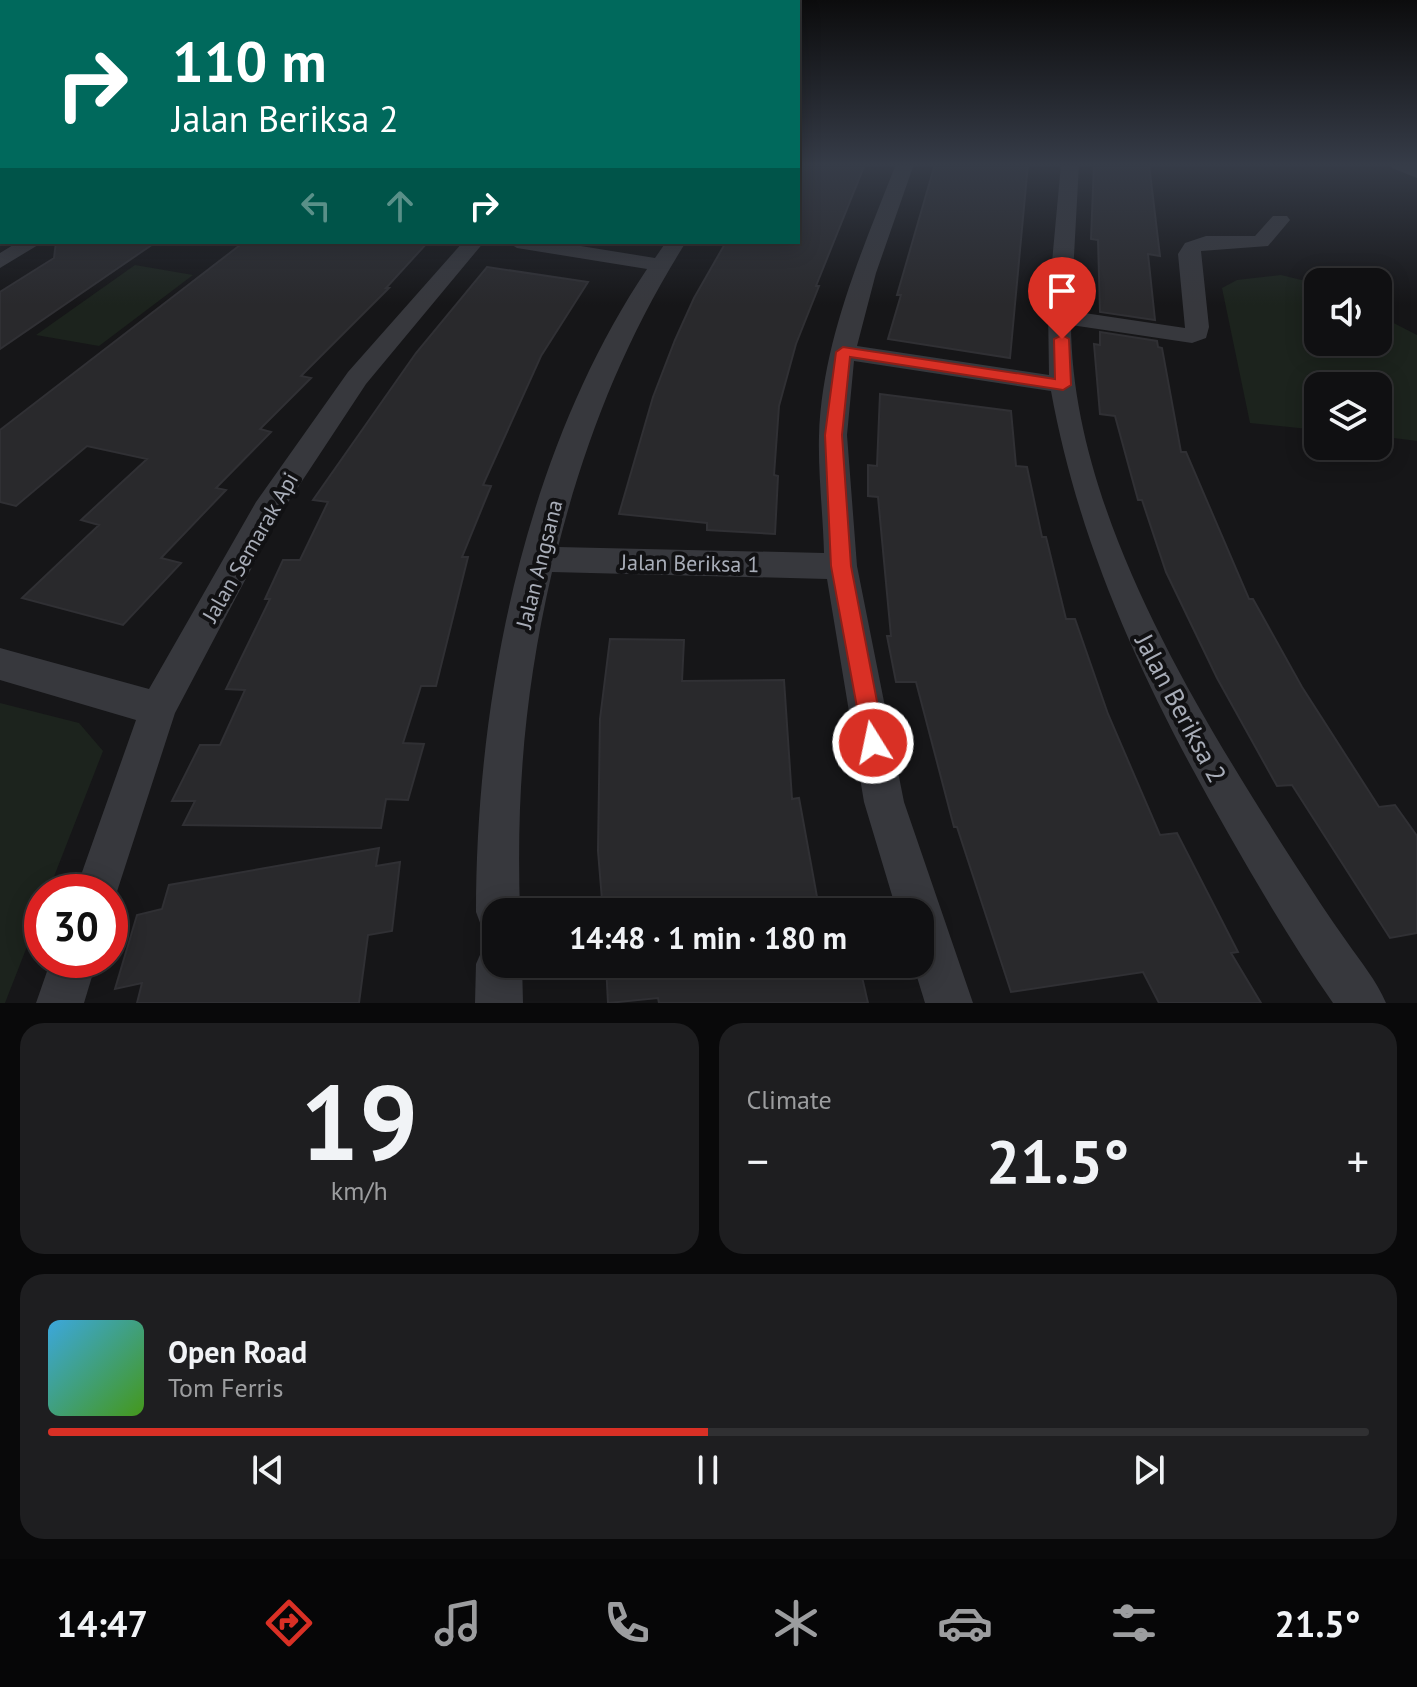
<!DOCTYPE html>
<meta charset="utf-8">
<style>
body{margin:0;font-family:"PT Sans",sans-serif;background:#1e1e20;color:#f1f3f6;height:100vh;display:flex;flex-direction:column;font-size:30px;white-space:nowrap}
*{box-sizing:border-box;margin:0}
p{font-size:26px;color:#9c9d9f}
.icon{flex:none;width:44px;height:44px;fill:none;stroke:currentColor;stroke-width:2;stroke-linecap:round;stroke-linejoin:round}
.map{position:relative;height:1003px;overflow:hidden}
.drawer{display:flex;flex-direction:column;gap:20px;padding:20px;background:#09090a;flex:1}
.drawer>*{flex:none}
.top-card{position:absolute;left:0px;top:0px;width:800px;height:244px;box-shadow:0 4px 20px #0003,0 0 0 2px #303032;background:#00695c;color:#fff;overflow:hidden}
.fabs{position:absolute;left:1304px;top:268px;display:grid;gap:16px}
.fabs a{display:grid;place-items:center;width:88px;height:88px;border-radius:16px;background:#101012;box-shadow:0 4px 20px #0003,0 0 0 2px #303032;font-size:40px}
.speed{position:absolute;left:24px;top:874px;display:flex;gap:16px;font-size:40px;font-weight:700;text-align:center}
.speed>*{display:grid;place-content:center;width:104px;height:104px;border-radius:50%;background:#101012;box-shadow:0 4px 20px #0003,0 0 0 2px #303032;line-height:1}
.speed .limit{border:12px solid #d22;background:#fff;color:#111}
.pin{position:absolute;display:grid;place-items:center;width:68px;height:68px;color:#fff;margin:-82px -34px;border-radius:50% 50% 50% 0;rotate:-45deg;box-shadow:0 0 8px #0007}
.pin .icon{rotate:45deg}
.me{position:absolute;width:88px;margin:-44px;rotate:350deg;stroke-linejoin:round;filter:drop-shadow(0 0 6px #0008)}
.turn{display:flex;align-items:center;gap:28px;height:168px;padding:0 40px;font-size:36px}
.turn .icon{width:104px;height:104px;stroke-width:2.5}
.turn b{display:block;font-size:56px;line-height:68px}
.lanes{display:flex;align-items:center;height:76px;padding:0 40px;background:#0003;justify-content:center;gap:40px;direction:ltr}
.lanes .off{opacity:.35}
.big{font-size:60px;font-weight:700;line-height:1.1}
.drawer .card{flex:1;display:flex;flex-direction:column;justify-content:center;gap:12px;min-width:0;padding:0 28px;border-radius:24px;background:#1e1e20}
.drawer .dial{align-items:center;gap:0}
.dial b{font-size:104px;line-height:1}
.song{display:flex;align-items:center;gap:24px}
.cover{width:96px;height:96px;border-radius:12px;background:linear-gradient(135deg,hsl(200 70% 55%),hsl(100 70% 35%))}
.played{height:8px;border-radius:4px;background:linear-gradient(90deg,#d93025 50%,#303032 50%)}
.keys{display:flex;justify-content:space-around;direction:ltr}
.heat{display:flex;justify-content:space-between;align-items:center;font-size:44px;direction:ltr}
.drawer .tiles{flex:1;display:grid;gap:20px;grid-template-columns:1fr 1fr}
.card:last-child{grid-column:span 2}
.trip{position:absolute;left:482px;top:898px;width:452px;height:80px;border-radius:24px;background:#101012;box-shadow:0 4px 20px #0003,0 0 0 2px #303032;font-weight:700;line-height:80px;text-align:center}
.menu{display:flex;height:128px;justify-content:space-around;align-items:center;background:#060607;color:#9c9d9f}
.menu .icon{width:56px;height:56px}
.menu .selected{color:#d93025}
.menu b{font-size:36px;color:#f1f3f6}
.map>svg:first-child{display:block}
.green{fill:#1c231d}
.building{fill:#29292c;stroke:#303034;stroke-width:2}
.lines{fill:none;stroke-linecap:round;stroke-linejoin:round}
.minor{fill:#37383d;fill-rule:evenodd}
.route{fill:#d93025;stroke:#8d1f18;stroke-width:2}
.labels{text-anchor:middle;dominant-baseline:central;stroke-width:8;stroke-linejoin:round;paint-order:stroke}
.street-label{font-size:22px;fill:#a8adb8;stroke:#111113}
.near-street-label{font-size:26px;fill:#a8adb8;stroke:#111113}
</style>
<div class="map">
<svg width="1417" height="1003" viewBox="0 0 1417 1003">
<rect width="100%" height="100%" fill="#161618"/>
<path class="green" d="M135 265 193 275 99 346 36 335Z
M1281 275 1318 284V342H1378V315L1417 335V441L1378 436V386H1318V430L1250 423 1222 288 1237 280Z
M0 703 79 723 103 751 48 892H42V908L5 1003H0Z"/>
<path class="building" d="M798 164H865L816 286H819L796 344 779 406 774 475 778 476 775 534 707 530V523L619 514 653 397 675 340 694 298 726 242H798Z
M935 164H1028L1010 358 888 339 901 295H897Z
M1094 164H1149L1160 256 1148 254 1155 320 1100 312 1098 240 1091 239Z
M56 242H156L0 349V292L54 258Z
M244 242H428L386 288H389L301 376 311 378 260 429 271 432 216 488 226 490 161 558 181 563 123 625 22 598 99 525 81 520 147 459 87 446 16 506 0 502V430Z
M487 267 588 282 541 356 483 485 491 486 462 557H468L436 686H421L403 743 424 744 408 800 386 799 381 828 183 825 195 801H172L200 745H220L245 690 226 689 270 599H265L283 560H300L328 502 313 500 416 353Z
M1100 332 1157 341 1158 347 1162 348 1181 452H1186L1249 599H1253L1302 687 1379 807 1395 805 1417 836V933L1390 938 1292 785 1277 786 1217 678 1166 572 1142 500H1138L1115 416 1100 414 1094 344 1100 345Z
M880 394 1011 411 1016 466 1027 467 1042 537H1046L1066 619H1075L1108 714 1160 835 1177 833 1238 952 1231 953 1261 1003H1159L1143 972 1011 992 957 827H954L916 682H896L887 636H891L878 497 868 496V465L877 466Z
M610 639 684 640 682 681 784 680 792 799 799 798 819 908 786 912H603L598 851 600 719Z
M379 848 376 866 400 862 392 931 368 935 359 1003H137L142 983 115 989 137 915 162 909 169 885Z
M606 964H859L868 1003H659L658 998 608 1003Z"/>
<g class="lines">
<path class="minor" d="M896 164H914L876 273 857 346 1049 375 1048 306 1061 164H1079L1071 311 1185 328 1178 254 1185 243 1206 236H1255L1273 216H1287L1290 220 1268 246 1201 251 1209 327 1206 338 1192 343 1071 325C1072 512 1198 713 1296 866 1313 892 1329 917 1347 942 1361 962 1376 980 1386 1003H1333C1295 948 1261 891 1228 833 1148 693 1080 551 1051 391L854 361 847 435 857 566 904 802 973 1003H925L913 964H920V912H897L864 802 827 579 552 572C525 689 516 792 520 912H496V933L482 928 476 912C476 697 525 451 647 269L517 248 507 242H556L655 258 666 242H686C626 337 586 437 558 547L824 553C823 514 818 474 819 436 822 341 862 251 896 164Z
M1389 164 1417 165V178L1392 168Z
M18 242H43L0 268V253Z
M463 242H484L366 384 279 516 175 713 112 907 110 908V892H75L136 720 0 680V648L149 689 256 502 348 372Z
M496 942V964H522L523 1003H475L476 964 483 948Z
M51 960H97L84 1003H36Z"/>
</g>
<linearGradient id="sky" x2="0" y2="1"><stop stop-color="#0c0c0d"/><stop offset="0.54" stop-color="#363c48"/><stop offset="1" stop-color="#363c48" stop-opacity="0"/></linearGradient>
<rect width="1417" height="305" fill="url(#sky)"/>
<path class="route" d="M1062 335 1069 339 1071 385 1063 390 850 357 842 435 851 566 885 743 881 751 873 754 865 751 831 566 825 435 836 352 843 347 1055 379 1054 339Z"/>
<g class="labels">
<g class="street-label">
<text transform="translate(250 547) rotate(-60)">Jalan Semarak Api</text>
<text transform="translate(690 563) rotate(1)">Jalan Beriksa 1</text>
<text transform="translate(539 564) rotate(-76)">Jalan Angsana</text>
</g>
<g class="near-street-label">
<text transform="translate(1181 708) rotate(62)">Jalan Beriksa 2</text>
</g>
</g>
</svg>
<div class="fabs">
<a><svg class="icon" aria-label="sound" viewBox="0 0 24 24"><path d="M4 9h4l5-4v14l-5-4H4zM17 9q2 3 0 6"/></svg></a>
<a><svg class="icon" aria-label="layers" viewBox="0 0 24 24"><path d="M12 4l9 5-9 5-9-5zM3 14l9 5 9-5"/></svg></a>
</div>
<div class="speed"><div class="limit">30</div></div>
<div class="pin" style="left:1062px;top:339px;background:#d93025"><svg class="icon" aria-label="arrive" viewBox="0 0 24 24"><path d="M6 21V4h12l-3 4 3 4H6"/></svg></div>
<svg class="me" style="left:873px;top:743px" viewBox="-20 -20 40 40"><circle r="17" fill="#d93025" stroke="#fff" stroke-width="3"/><path d="M0-11L8 9 0 5-8 9z" fill="#fff"/></svg>
<div class="trip">14:48 · 1 min · 180 m</div>
<div class="top-card">
<div class="turn"><svg class="icon" aria-label="right" viewBox="0 0 24 24"><path d="M7 20v-9h11M14 6l5 5-5 5"/></svg><div><b>110 m</b>Jalan Beriksa 2</div></div>
<div class="lanes"><svg class="icon off" aria-label="left" viewBox="0 0 24 24"><path d="M17 20v-9H6M10 6l-5 5 5 5"/></svg><svg class="icon off" aria-label="ahead" viewBox="0 0 24 24"><path d="M12 20V5M6 11l6-6 6 6"/></svg><svg class="icon" aria-label="right" viewBox="0 0 24 24"><path d="M7 20v-9h11M14 6l5 5-5 5"/></svg></div>
</div>
</div>
<section class="drawer">
<div class="tiles">
<div class="card dial"><b>19</b><p>km/h</p></div>
<div class="card"><p>Climate</p>
<div class="heat"><a>−</a><b class="big">21.5°</b><a>+</a></div>
</div>
<div class="card">
<div class="song"><i class="cover"></i><div><b>Open Road</b><p>Tom Ferris</p></div></div>
<div class="played"></div>
<div class="keys"><svg class="icon" aria-label="previous" viewBox="0 0 24 24"><path d="M18 5L8 12l10 7zM5 5v14"/></svg><svg class="icon" aria-label="pause" viewBox="0 0 24 24"><path d="M8 5v14M16 5v14"/></svg><svg class="icon" aria-label="next" viewBox="0 0 24 24"><path d="M6 5l10 7-10 7zM19 5v14"/></svg></div>
</div>
</div>
</section>
<nav class="menu">
<b>14:47</b>
<svg class="icon selected" aria-label="directions" viewBox="0 0 24 24"><path d="M12 3l9 9-9 9-9-9zM9 14v-3h6M13 9l2 2-2 2"/></svg>
<svg class="icon" aria-label="music" viewBox="0 0 24 24"><path d="M9 18V5l10-2v13"/><circle cx="6" cy="18" r="3"/><circle cx="16" cy="16" r="3"/></svg>
<svg class="icon" aria-label="phone" viewBox="0 0 24 24"><path d="M5 4h4l2 5-3 2q2 4 5 5l2-3 5 2v4C11 20 4 13 5 4z"/></svg>
<svg class="icon" aria-label="climate" viewBox="0 0 24 24"><path d="M12 3v18M4 7l16 10M4 17L20 7"/></svg>
<svg class="icon" aria-label="car" viewBox="0 0 24 24"><path d="M5 17H2v-5l4-1 3-4h7l3 4 3 1v5h-3M9 17h6M6 11h13"/><circle cx="7" cy="17" r="2"/><circle cx="17" cy="17" r="2"/></svg>
<svg class="icon" aria-label="filters" viewBox="0 0 24 24"><path d="M4 7h16M4 17h16"/><circle cx="9" cy="7" r="2"/><circle cx="15" cy="17" r="2"/></svg>
<b>21.5°</b>
</nav>
